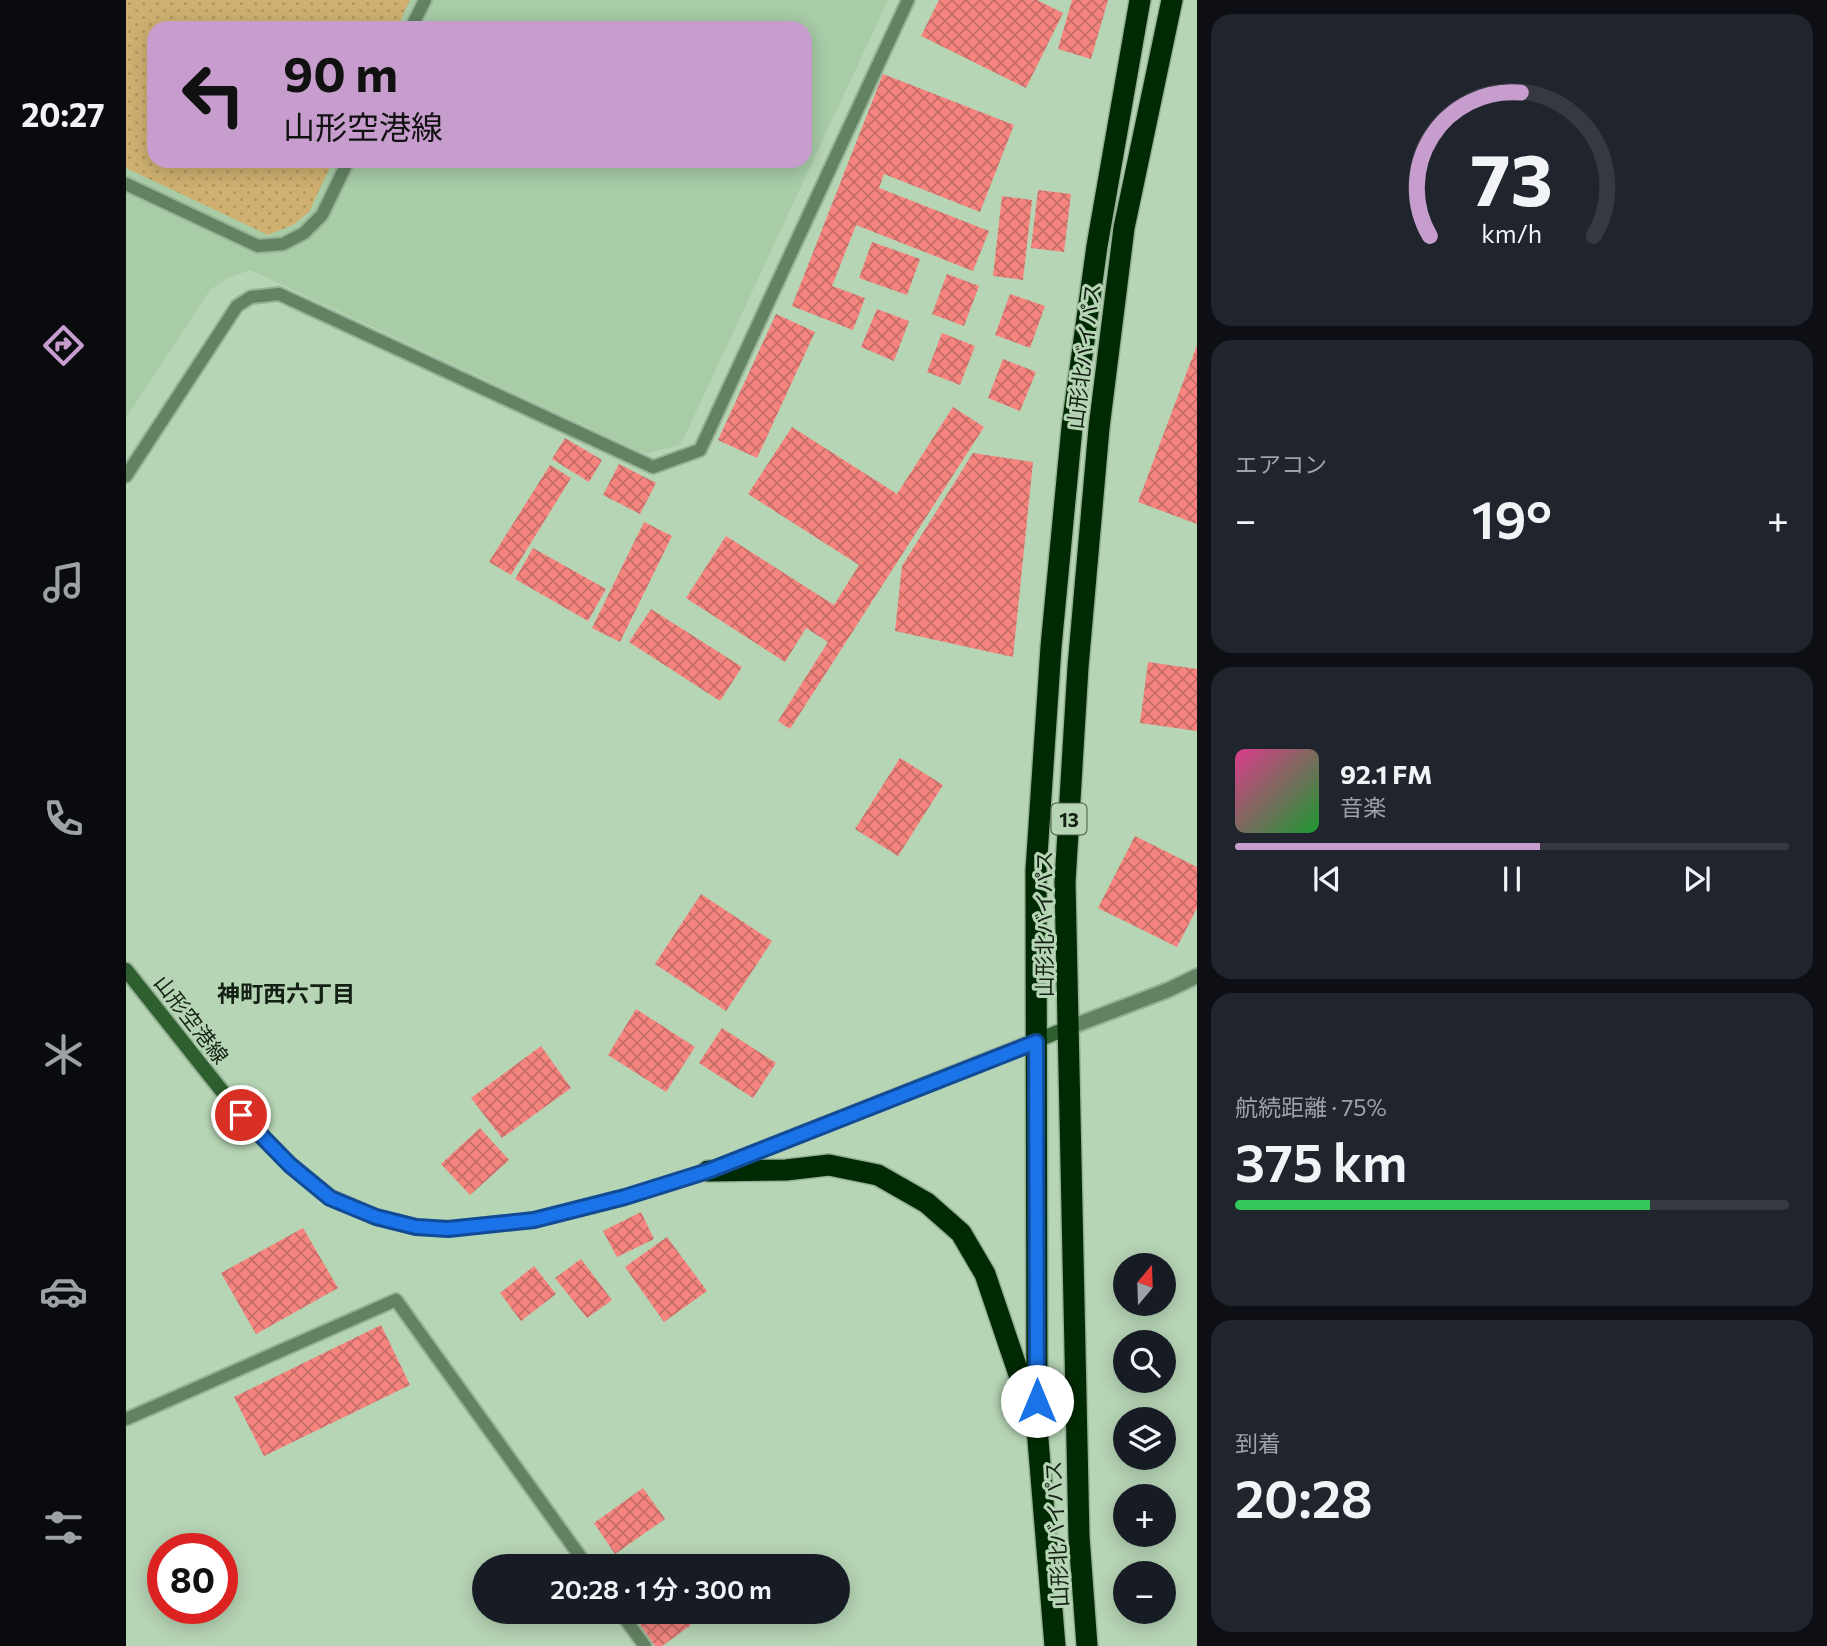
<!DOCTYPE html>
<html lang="ja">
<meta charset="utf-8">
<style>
body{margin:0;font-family:Commissioner,"Noto Sans JP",sans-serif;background:#20242c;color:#f1f3f6;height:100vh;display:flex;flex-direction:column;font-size:26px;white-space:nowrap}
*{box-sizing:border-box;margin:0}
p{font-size:23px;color:#9ea1a6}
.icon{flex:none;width:38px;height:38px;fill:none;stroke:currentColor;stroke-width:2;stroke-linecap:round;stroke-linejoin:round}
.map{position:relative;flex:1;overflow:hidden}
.side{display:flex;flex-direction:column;gap:14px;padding:14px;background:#0d0f14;width:630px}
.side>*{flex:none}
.top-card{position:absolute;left:21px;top:21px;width:665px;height:147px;border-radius:21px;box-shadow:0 4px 18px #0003;background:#c79dce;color:#111;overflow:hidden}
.needle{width:46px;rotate:19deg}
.controls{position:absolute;left:987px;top:1253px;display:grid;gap:14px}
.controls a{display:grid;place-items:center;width:63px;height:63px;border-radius:50%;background:#171b24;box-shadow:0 4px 18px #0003;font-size:35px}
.speed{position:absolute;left:21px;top:1533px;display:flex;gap:14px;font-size:35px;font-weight:700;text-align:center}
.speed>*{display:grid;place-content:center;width:91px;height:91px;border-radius:50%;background:#171b24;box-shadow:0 4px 18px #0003;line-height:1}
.speed .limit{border:10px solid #d22;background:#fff;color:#111}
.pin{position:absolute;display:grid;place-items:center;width:60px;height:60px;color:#fff;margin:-30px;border:4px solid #fff;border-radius:50%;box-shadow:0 2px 7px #0007}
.me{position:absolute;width:77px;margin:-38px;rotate:0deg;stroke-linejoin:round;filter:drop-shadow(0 0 5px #0008)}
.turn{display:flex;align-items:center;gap:24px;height:147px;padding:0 21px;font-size:32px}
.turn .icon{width:91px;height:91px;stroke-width:2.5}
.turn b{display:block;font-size:49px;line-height:60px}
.big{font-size:52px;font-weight:600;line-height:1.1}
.side .card{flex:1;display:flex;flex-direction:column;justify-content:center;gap:10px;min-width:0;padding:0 24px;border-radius:21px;background:#20242c}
.side .dial{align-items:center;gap:0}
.dial svg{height:182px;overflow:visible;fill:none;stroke:#363941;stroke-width:7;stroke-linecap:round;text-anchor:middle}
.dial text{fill:#f1f3f6;stroke:none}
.song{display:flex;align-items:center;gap:21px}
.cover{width:84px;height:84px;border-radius:10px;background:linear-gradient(135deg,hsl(330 70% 55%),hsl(130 70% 35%))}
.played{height:7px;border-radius:4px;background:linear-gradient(90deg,#c79dce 55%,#363941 55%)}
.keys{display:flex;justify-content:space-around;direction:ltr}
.heat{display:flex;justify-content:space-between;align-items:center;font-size:38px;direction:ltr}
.charge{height:10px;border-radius:5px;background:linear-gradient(90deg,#34c759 75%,#363941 0)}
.trip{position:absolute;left:346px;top:1554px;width:378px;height:70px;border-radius:35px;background:#171b24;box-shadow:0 4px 18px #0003;font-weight:600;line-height:70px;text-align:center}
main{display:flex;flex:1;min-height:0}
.menu{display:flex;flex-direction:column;width:126px;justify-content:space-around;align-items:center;background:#090b0e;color:#9ea1a6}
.menu .icon{width:49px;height:49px}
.menu .on{color:#c79dce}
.menu b{font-size:32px;color:#f1f3f6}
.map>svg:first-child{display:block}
.built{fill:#a7cca6;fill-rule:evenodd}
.grass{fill:url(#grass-dots)}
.building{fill:url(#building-cross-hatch)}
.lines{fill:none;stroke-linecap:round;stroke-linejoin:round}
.lane-casing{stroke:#96b195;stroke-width:16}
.street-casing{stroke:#96b195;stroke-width:18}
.secondary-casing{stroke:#96b195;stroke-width:18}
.highway-casing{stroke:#96b195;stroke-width:24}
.lane{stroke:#628362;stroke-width:12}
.street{stroke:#628362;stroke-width:14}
.secondary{stroke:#2e5f2f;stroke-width:14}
.highway{stroke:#002b02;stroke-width:21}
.route-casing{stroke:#114b97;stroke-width:18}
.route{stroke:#1a73e8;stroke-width:12}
.labels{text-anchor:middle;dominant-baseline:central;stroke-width:6;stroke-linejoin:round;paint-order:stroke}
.shield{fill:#b6d5b5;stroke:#455644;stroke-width:2}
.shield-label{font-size:19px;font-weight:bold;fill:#142014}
.street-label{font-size:21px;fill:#142014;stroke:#b6d5b5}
.neighbourhood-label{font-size:23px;font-weight:bold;fill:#142014;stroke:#b6d5b5}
</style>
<main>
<nav class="menu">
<b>20:27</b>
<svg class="icon on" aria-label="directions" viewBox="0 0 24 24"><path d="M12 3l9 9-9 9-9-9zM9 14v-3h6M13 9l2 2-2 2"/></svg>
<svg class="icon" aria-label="music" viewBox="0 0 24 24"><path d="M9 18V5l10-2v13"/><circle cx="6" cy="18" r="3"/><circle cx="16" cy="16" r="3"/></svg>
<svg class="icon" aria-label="phone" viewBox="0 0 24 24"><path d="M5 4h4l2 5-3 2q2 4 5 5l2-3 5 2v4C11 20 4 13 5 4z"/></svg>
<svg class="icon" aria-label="climate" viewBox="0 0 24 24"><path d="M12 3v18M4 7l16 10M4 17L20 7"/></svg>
<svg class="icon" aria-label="car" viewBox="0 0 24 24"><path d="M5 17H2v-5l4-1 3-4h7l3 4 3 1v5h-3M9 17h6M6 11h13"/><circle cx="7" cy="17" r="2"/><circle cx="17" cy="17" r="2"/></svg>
<svg class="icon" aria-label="filters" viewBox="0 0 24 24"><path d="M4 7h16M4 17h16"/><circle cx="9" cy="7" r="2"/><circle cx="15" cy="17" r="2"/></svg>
</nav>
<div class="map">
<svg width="1071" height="1646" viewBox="0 0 1071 1646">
<defs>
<pattern id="grass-dots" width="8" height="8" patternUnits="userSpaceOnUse" patternTransform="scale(1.75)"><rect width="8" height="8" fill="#cfb071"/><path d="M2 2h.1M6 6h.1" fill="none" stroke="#b19761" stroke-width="1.8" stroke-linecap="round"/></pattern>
<pattern id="building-cross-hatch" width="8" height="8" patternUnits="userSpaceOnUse" patternTransform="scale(1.75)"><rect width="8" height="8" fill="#f5847e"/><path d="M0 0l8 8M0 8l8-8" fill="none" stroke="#c56c66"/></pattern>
</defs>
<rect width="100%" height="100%" fill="#b6d5b5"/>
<path class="built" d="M0 0H762L555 444 520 454 124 270 102 278 84 290 0 418ZM28 28H679V161H28Z"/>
<path class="grass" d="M0 0H284L271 28H28V161H207L183 212 167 225 142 235 0 168Z"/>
<path class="building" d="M813 0H911L937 13 900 88 795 36Z
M946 0H982L965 59 932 49Z
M757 74 888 125 854 212 758 174 753 188 863 231 847 271 730 225 706 286 739 298 727 330 666 306Z
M912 190 945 194 938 252 905 248Z
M876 196 906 200 897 280 867 276Z
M746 242 794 259 781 295 733 278Z
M821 274 853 286 838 326 806 314Z
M884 294 919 306 904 348 869 335Z
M751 309 783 321 768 361 735 347Z
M650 314 689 332 631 458 592 440Z
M816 333 849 346 834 385 801 372Z
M1071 345V524L1012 502Z
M877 359 910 372 894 411 862 398Z
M827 407 858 427 664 729 652 721 702 642 680 628 659 662 560 598 600 536 708 605 733 565 622 494 666 427 771 494Z
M439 438 476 460 463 482 426 459Z
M847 453 907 462 887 657 769 631 776 566Z
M493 464 530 483 514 514 477 495Z
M424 465 445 478 385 575 363 562Z
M518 522 546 536 494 642 466 628Z
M407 548 480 589 462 621 389 579Z
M525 609 616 667 594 701 503 642Z
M1022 662 1071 669V731L1014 723Z
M774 758 817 785 772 856 729 829Z
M1009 836 1071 867V908L1051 947 972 908Z
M575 894 646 941 600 1011 529 964Z
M510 1009 569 1047 540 1092 482 1055Z
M596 1028 650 1063 627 1098 573 1063Z
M415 1046 445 1088 376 1138 345 1098Z
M354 1128 383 1160 344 1195 315 1164Z
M515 1212 528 1239 491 1257 477 1231Z
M177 1228 212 1288 130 1334 95 1273Z
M541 1237 581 1291 538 1322 499 1267Z
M455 1259 486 1300 461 1318 429 1278Z
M408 1266 430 1294 395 1321 374 1293Z
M255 1325 284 1385 138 1456 108 1397Z
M517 1488 539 1519 489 1554 468 1523Z
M505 1612H555L565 1625 536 1646H529Z"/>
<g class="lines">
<defs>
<path id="lane" d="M285 28 299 0
M0 184 132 246 157 244 178 233 196 215 222 161
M0 476 111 306 125 297 153 294 527 467 574 450 782 0
M0 1419 270 1300 461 1566
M494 1612 519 1646"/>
<path id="street" d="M942 1028 1042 990 1071 976"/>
<path id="secondary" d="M0 970 115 1115 164 1165 204 1197 250 1217 290 1227 322 1229 408 1220 499 1197 582 1171 942 1028"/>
<path id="highway" d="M582 1171 660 1170 703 1165 752 1175 801 1203 835 1233 859 1274 905 1410
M929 1646 911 1428 910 870 925 647 946 427 971 246 1014 0
M961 1646 953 1537 939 882 952 667 973 428 998 228 1046 0"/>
</defs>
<use href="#lane" class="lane-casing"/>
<use href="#street" class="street-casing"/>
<use href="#secondary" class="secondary-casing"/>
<use href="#highway" class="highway-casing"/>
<use href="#lane" class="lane"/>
<use href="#street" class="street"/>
<use href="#secondary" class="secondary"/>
<use href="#highway" class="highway"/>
</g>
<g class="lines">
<defs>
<path id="route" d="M115 1115 164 1165 204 1198 250 1217 290 1227 322 1229 408 1220 499 1197 582 1171 910 1042 911 1401"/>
</defs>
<use href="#route" class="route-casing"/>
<use href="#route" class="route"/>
</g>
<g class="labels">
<rect class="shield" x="925.5" y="803.5" width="35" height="31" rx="5"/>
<g class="shield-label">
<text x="943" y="819">13</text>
</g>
<g class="street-label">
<text transform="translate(957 356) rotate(-83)">山形北バイパス</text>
<text transform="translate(917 924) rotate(-90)">山形北バイパス</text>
<text transform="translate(66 1019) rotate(52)">山形空港線</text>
<text transform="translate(930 1534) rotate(-93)">山形北バイパス</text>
</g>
<g class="neighbourhood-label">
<text x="160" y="993">神町西六丁目</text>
</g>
</g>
</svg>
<div class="controls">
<a><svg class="needle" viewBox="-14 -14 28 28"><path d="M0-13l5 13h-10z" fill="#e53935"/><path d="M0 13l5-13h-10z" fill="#9ea1a6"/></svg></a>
<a><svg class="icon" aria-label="search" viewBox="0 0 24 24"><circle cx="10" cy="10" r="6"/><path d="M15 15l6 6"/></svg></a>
<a><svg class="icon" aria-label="layers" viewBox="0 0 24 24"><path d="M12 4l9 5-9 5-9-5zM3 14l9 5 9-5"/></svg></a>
<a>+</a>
<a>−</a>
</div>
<div class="speed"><div class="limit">80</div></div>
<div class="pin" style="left:115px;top:1115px;background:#d93025"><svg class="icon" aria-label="arrive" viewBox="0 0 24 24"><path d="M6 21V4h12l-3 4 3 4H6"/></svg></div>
<svg class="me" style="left:911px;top:1401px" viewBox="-20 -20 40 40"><circle r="19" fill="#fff"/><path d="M0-13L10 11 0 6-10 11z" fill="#1a73e8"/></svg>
<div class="trip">20:28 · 1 分 · 300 m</div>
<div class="top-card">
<div class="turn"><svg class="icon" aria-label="left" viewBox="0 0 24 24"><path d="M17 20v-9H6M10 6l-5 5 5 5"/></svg><div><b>90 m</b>山形空港線</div></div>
</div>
</div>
<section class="side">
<div class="card dial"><svg viewBox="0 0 100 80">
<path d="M14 69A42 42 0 1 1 86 69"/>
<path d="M14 69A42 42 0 0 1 54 6" stroke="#c79dce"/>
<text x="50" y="56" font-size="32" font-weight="700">73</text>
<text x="50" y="72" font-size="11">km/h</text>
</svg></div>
<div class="card"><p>エアコン</p>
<div class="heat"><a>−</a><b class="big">19°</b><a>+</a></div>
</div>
<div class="card">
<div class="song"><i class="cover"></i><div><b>92.1 FM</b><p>音楽</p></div></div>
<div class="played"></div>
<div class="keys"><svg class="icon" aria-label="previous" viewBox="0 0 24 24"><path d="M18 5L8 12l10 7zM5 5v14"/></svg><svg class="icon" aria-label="pause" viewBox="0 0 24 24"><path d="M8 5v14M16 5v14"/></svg><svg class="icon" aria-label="next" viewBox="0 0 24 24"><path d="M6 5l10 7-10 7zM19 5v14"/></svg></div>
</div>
<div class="card"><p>航続距離 · 75%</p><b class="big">375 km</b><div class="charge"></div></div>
<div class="card"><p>到着</p><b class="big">20:28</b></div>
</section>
</main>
